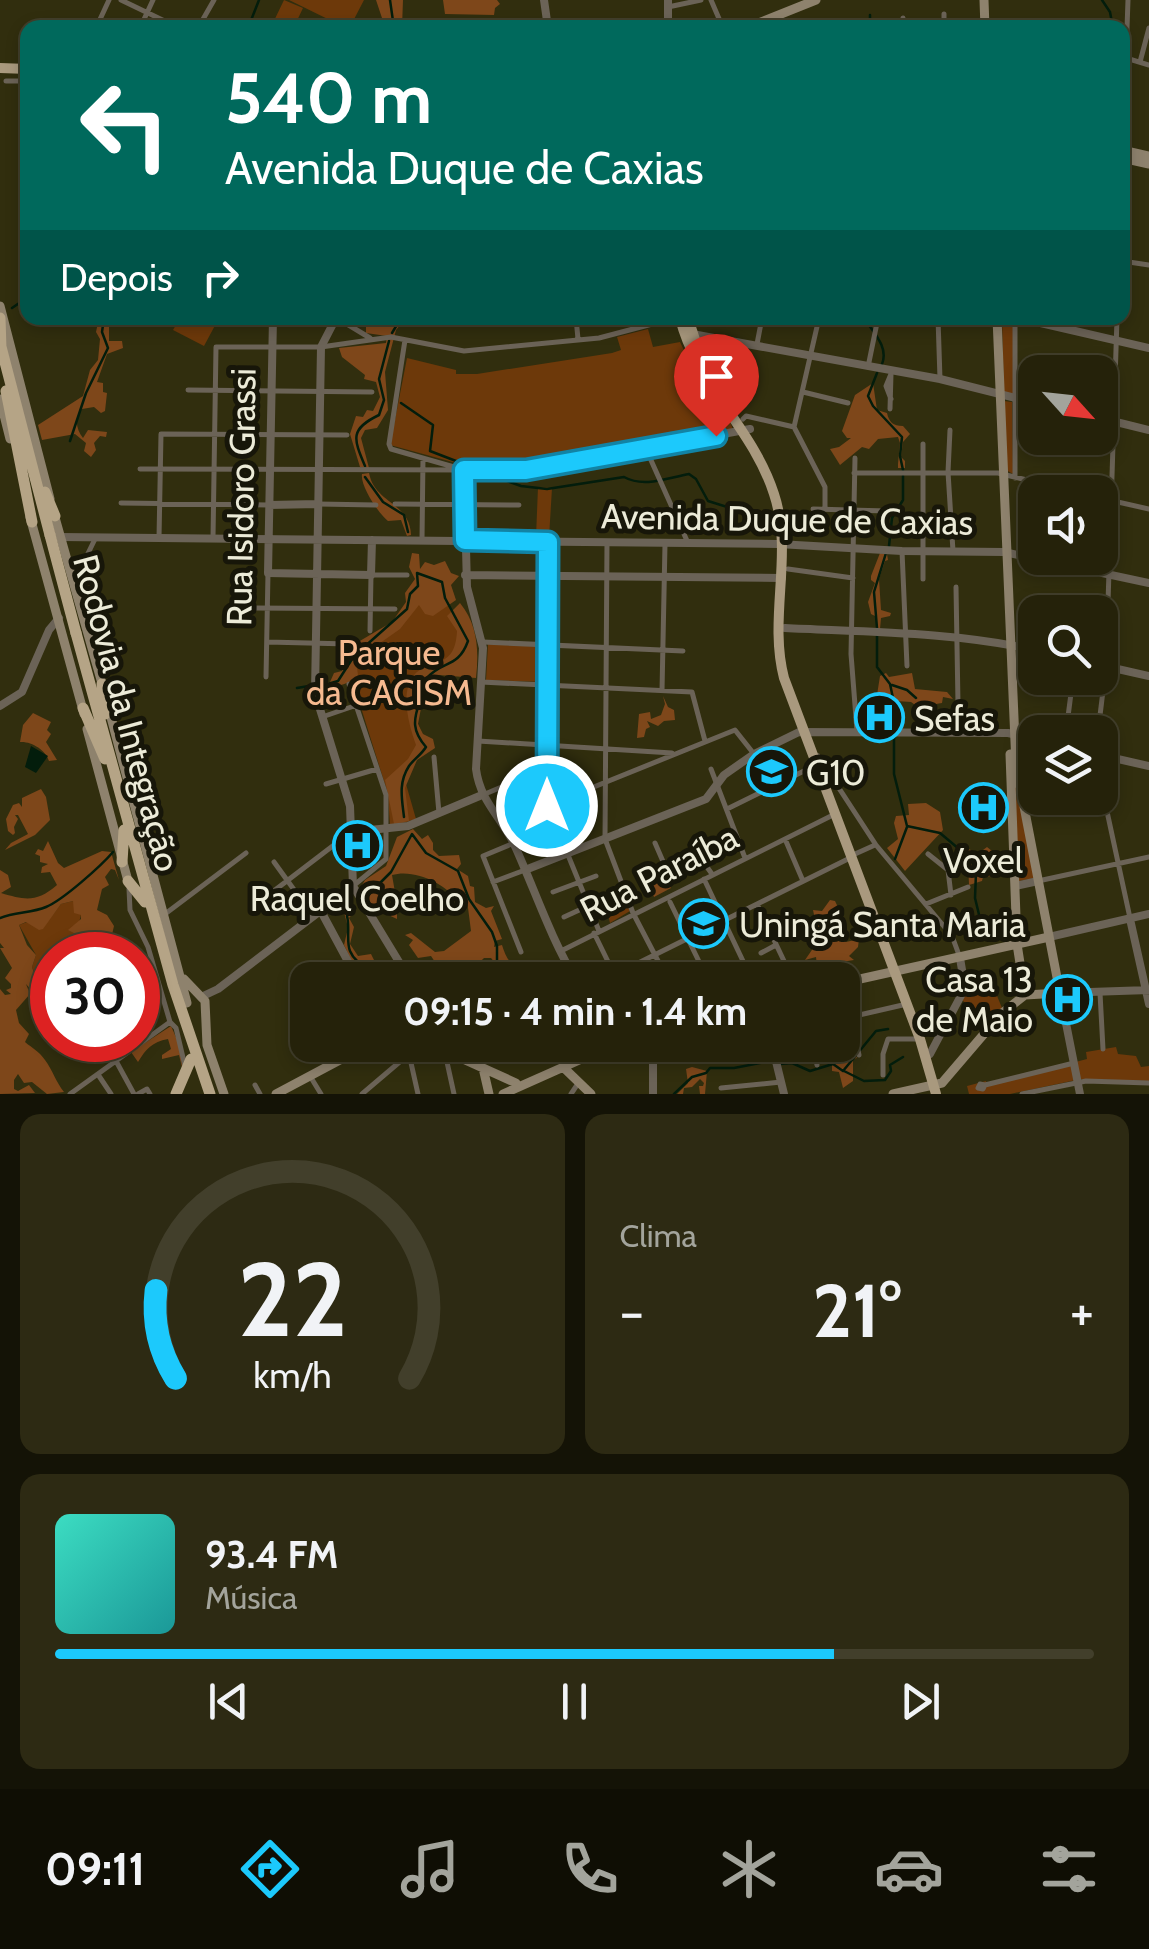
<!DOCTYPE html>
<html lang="pt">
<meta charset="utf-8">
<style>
body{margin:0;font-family:Cabin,sans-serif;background:#2d2a13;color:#f1f3f6;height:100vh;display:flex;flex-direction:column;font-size:38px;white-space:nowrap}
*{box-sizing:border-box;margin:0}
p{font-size:32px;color:#a3a49c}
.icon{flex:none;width:55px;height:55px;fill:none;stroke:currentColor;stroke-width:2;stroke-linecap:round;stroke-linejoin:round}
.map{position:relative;height:1094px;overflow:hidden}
.drawer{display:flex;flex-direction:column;gap:20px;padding:20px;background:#141306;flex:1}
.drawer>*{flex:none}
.top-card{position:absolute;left:20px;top:20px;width:1110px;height:305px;border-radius:20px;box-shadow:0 5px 15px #0003,0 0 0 2px #423f2b;background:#00695c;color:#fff;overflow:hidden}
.needle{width:65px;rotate:117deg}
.controls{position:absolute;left:1018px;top:355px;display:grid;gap:20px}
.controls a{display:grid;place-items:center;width:100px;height:100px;border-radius:20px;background:#25220a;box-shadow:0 5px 15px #0003,0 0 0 2px #423f2b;font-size:50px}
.speed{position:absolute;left:30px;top:932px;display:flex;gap:20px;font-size:50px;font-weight:700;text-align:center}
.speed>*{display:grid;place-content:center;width:130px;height:130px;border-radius:50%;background:#25220a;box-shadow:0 5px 15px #0003,0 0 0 2px #423f2b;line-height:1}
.speed .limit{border:15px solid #d22;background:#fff;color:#111}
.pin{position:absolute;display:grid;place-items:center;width:85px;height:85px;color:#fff;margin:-102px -42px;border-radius:50% 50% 50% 0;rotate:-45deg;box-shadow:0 0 10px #0007}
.pin .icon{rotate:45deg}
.me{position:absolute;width:110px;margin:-55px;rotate:0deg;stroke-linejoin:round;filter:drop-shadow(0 0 8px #0008)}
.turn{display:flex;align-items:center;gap:35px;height:210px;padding:0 40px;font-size:45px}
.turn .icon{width:130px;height:130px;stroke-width:2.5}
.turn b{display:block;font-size:70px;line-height:85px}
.then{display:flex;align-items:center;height:95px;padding:0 40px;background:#0003;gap:20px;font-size:38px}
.big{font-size:75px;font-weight:800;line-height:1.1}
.drawer .tile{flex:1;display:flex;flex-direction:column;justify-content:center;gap:15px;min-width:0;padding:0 35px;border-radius:20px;background:#2d2a13}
.drawer .dial{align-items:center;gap:0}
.dial svg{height:260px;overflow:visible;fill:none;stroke:#423f2b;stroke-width:7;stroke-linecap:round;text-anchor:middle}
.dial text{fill:#f1f3f6;stroke:none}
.song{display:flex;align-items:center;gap:30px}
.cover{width:120px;height:120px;border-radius:15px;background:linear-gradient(135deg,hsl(170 70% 55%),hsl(180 70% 35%))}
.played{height:10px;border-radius:5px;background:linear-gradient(90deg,#1cc9fc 75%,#423f2b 75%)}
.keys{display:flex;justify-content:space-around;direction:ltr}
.heat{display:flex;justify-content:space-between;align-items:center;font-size:55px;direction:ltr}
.drawer .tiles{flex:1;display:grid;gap:20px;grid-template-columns:1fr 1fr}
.tile:last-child{grid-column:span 2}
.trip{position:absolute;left:290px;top:962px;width:570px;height:100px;border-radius:20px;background:#25220a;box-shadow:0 5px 15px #0003,0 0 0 2px #423f2b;font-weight:800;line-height:100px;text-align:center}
.tabs{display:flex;height:160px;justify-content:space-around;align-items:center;background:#0f0e04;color:#a3a49c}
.tabs .icon{width:70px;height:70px}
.tabs .selected{color:#1cc9fc}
.tabs b{font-size:45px;color:#f1f3f6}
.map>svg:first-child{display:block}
.green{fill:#6d390a}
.forest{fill:#7e471a}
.water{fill:#031d0c}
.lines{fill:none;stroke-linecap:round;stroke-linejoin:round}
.stream{stroke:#031d0c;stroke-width:2.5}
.minor{stroke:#6b6357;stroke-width:5}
.tertiary{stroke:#6b6357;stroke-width:8}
.secondary{stroke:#8e826d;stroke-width:9}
.primary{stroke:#a9997e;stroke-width:10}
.trunk{stroke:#b5a486;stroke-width:11}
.trunk-bridge{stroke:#b5a486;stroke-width:11}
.route-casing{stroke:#1283a4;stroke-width:25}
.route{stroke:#1cc9fc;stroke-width:18}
.labels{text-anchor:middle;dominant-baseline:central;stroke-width:10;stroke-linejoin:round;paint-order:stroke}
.street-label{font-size:35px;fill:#ecebd8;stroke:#171609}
.park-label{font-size:35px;fill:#f6ba90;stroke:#171609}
.poi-label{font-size:35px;fill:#ecebd8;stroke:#171609;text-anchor:start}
</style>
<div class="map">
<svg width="1149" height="1094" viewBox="0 0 1149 1094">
<rect width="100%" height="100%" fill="#312e0e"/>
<path class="green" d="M284 0 303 8 294 27H271Z
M289 0H364L350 27 346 28Z
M180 318H219L204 346 173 330Z
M1002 318 1013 319V396L1004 394Z
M648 329 653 347 680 342 695 373 730 421 733 430 571 458 471 467 390 445 407 358 456 370V374H477L612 353 621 350 617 337Z
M1004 401 1012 402 1013 474 1006 470Z
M538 487 552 488 549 538 536 537Z
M410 594 445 598 468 641 429 674 414 712 426 747 411 762 404 777 416 819 390 827 388 794 348 666 407 609Z
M488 644 545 647 544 682 486 680Z
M1016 785 1035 878 1019 881 1014 786Z
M621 889 630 911 610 923 603 895Z
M73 901 81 915 76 934 80 946 77 955H52V976L39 983 32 967 36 955 19 925 27 922 42 929 61 904Z
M991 981 1002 1008 988 1024 962 1000 969 986Z
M1116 1047 1118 1054 1136 1056 1141 1067 1149 1066V1081L1081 1079 1010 1094H969L967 1086 986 1081 987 1085 1087 1059 1086 1052Z"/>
<path class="forest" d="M376 0H403L402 27H385Z
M443 0H497L500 4 495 8 494 15 445 14Z
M99 318H109V341H122L123 348 107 354 97 382 103 383V392L107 393 105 411 101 413 94 407 82 409C74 418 76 429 83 438L88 430 107 432 106 437 100 436 94 443 96 450 91 457 84 451 86 443 75 434 42 440 38 425 83 396 90 370 98 360 100 339 96 332Z
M372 318H406L396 330 385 372 388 410 377 428 365 430 361 438 369 468 360 467 350 434 356 416 363 417 367 410 373 411 380 397 376 382 364 379 365 375 342 357 339 348 386 343 387 336 366 333V324Z
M873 383 877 410 887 413C889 422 893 426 903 426L910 434 903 442 901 457 905 461V468H898V464L900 443 898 437 878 439 869 449 862 447 840 465 830 449 839 447 851 438H847L842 431 855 395Z
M369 473C375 504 410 502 411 535L407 536 401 520 388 521C379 514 360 486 362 474Z
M412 553 419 554 420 569 425 562 434 565 445 561 451 573 459 576 451 585 456 600 433 616 425 614 419 605 400 629 356 660 358 675C347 688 330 684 317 695V684L330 682 334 673 342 671 353 645 392 622 406 602 405 593 415 579 409 567Z
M880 553 887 554 888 560 885 561 879 579 881 610 891 613 890 616 881 618 880 629 876 630 877 617 871 614 868 602 875 583 871 580V576Z
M460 603C478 625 479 651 476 678L439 675 426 682 418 724 423 734 433 739 435 748 417 760 405 788 409 821 394 824 385 780 408 759 416 745C409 725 399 691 415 674 432 657 455 670 457 631L447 616Z
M886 673 889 677 912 673 915 689 947 692 953 699 943 697 942 703 918 707 911 702 896 701 891 705 884 696 877 695 880 676Z
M663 696 668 707 674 710 675 720 664 721 658 726 647 721 650 727 646 729 644 737 637 738 639 714 650 712 651 719 661 715 665 704Z
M33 713 51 722 47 730 51 734 46 742 57 760 49 761C46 750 31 741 20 742L23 725Z
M41 789 46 797 50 820 35 835 5 850 11 843 28 834 18 815H15L18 819 14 827 15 833 13 835 8 831 6 819 13 805 19 803 22 807V798Z
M926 803 940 812 943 830 905 871 887 848 898 839 894 823 896 816 909 815 908 804Z
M413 829 422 839 428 835 433 843V850L439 856 459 855 461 864 457 869 468 876 470 886 474 887 475 902 486 908 494 906 491 911 502 939 495 941 494 947 502 945C506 958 511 968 526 970L528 980H509L491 958H484L464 977 450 969 436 977 439 968 431 956 418 958 409 945 413 940 405 935 411 933 435 952 444 951 471 931 467 900 459 903C448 885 415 868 392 875L396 898 387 900 385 904 397 914V919L382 912 373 913 359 890 365 880 386 866 397 837Z
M48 841 58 863 64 868 102 851 111 852 119 880 115 870 111 869 105 877 109 885 102 889 97 910 107 915 114 926 110 943 102 947 96 955H77L80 946 76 934 68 930 81 919V915L74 913 73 901 61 904 43 929 39 930 26 922 19 925 27 945 36 955 32 967 36 979 43 983 52 976V1009L42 989 34 993 26 984 30 994 16 1010 19 1023 29 1034 25 1042C32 1048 39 1051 45 1060 53 1071 56 1082 64 1092L47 1094 32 1082 24 1083 18 1074 14 1080V1089L18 1091 29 1085 35 1093 0 1094V989L5 995 11 994 6 990 11 988V984L5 978 12 968 0 948H4L0 943V870L8 875 11 887 1 893C25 900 36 903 57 885L50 872 41 873 42 867 48 864 40 862V856L35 854 38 849 43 851Z
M960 846 979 853 987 847 997 855V867L992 869V876L983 877 982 881 969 885 968 861 957 850Z
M659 866 671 888 654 897 645 876 649 870Z
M830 900 835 901 846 924 840 937 846 942 859 939 858 947 849 956 854 960 817 966 816 957 805 960 816 944 811 929 816 924 813 910 822 911Z
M354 906 356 910 349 918 354 927 350 944 358 956 371 954 377 966 384 969 394 964 404 980H361L344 945 348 928 344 912Z
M171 1026 179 1044 183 1071 179 1055 162 1059V1055L171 1049 168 1039C152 1042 146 1049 138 1062L131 1052Z
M854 1053 857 1058 853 1059V1081L843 1088 839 1072 832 1071V1060Z
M692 1067 707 1071 705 1094H700L699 1086H703L704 1083 700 1079 692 1087 684 1088 683 1094H677L688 1083 686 1069Z"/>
<path class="water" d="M31 746 48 756 36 773 25 767Z"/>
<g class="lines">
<path class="stream" d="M390 0 394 28
M1102 0 1110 12 1113 28
M870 15V28
M248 28 259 0
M12 308 28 297
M864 318C873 332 889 347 882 364
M392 333 401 318
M877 373 868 396 873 406 902 437 900 456 903 470
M401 403 433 425 430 451 469 466
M70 441 86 393 108 348 102 332 104 318
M365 466C353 438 350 429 379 415L384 400 379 379 389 341
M485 473 521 486 547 489 624 477C644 488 667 478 689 474L696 479 708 501 756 516
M365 477 383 502 404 515 408 532
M889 546 892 518 903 500V476
M877 628 874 592 886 553
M877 636V667L890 684 893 698 892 728
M892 685 907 690 916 698
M321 686 338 681 354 656 407 609 410 594 418 586 417 573 442 582 445 598 468 641C458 669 442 660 427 678 420 685 423 693 420 701 413 720 412 731 426 747 421 755 414 759 409 766 398 783 402 799 404 817
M297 688 309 686
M894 735V774L907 826 940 833 971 859 976 873 975 898 982 927 989 930
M895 859 907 827
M364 899 391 872 412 834 426 853 458 871 469 899 492 932 497 946V961L511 966 518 980
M355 908 347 916C350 927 346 941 350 951 356 966 373 968 382 980
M0 918C15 912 32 913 46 907 63 900 101 866 113 852
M563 1045 566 1055
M779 1064 792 1063 810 1071 833 1064 843 1071 876 1031 888 1029
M844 1071 864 1081 885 1080 891 1071 890 1065 903 1057
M674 1094 692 1077 706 1073 710 1068H734L771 1061"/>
<path class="minor" d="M121 0 175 26 204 28
M711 0 723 28
M668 7 701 0
M944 14V28
M903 18 904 28
M96 28 109 0
M140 28 153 0
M198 28 214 0
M1126 58 1149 65
M1140 62 1149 28
M6 81H28
M1122 169 1128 0
M1122 261 1149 265
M337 318 370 338
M449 318V324
M576 318 578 339
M743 318 761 321
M819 318 794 427 825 487V509
M938 318 940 379
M405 340 389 444 391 449 454 467
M757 344 762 318
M868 367 878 318
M188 390 372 392
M803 392 848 403
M891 399 886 386 891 374
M890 409 891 374
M743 419 746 416 794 427
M950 430 948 472 953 551
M646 449 688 543
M855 458 851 654 857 731
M140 469 464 470
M854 473H998L1077 492
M1015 478V318
M1100 498 1149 509
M121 503 268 505
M318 504 376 505
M395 504 519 505
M813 509 887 511
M159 538 161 434 347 435
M213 538 216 347H321L391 337 464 351 599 338 675 318
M422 540 423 458
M607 542 605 839 633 913 668 980
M902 551 907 666
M788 569 853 578
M923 579V444
M75 580 96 537
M956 587 958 704
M248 608 395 609
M370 631 371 575H407
M267 642 349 644
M483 642 683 651
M266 677 268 573
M481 682 692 692 705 741
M349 684 386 795V859L353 886
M662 691 665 544
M322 717 357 705
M1066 732 1073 678
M1098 732 1106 666 1117 318
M478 741 672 753
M818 756 876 845 952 936 959 955
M434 757 439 813
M711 769 745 858
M1100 779 1130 918
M326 784 377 769
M485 794 547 768
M547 805 548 575
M727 809 816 765
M502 824 735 730 754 754
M785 839 803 881
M514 843 483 856 521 952
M655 843 665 866 669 868 699 856 712 874
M855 854 875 845
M928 854 948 870 951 895
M568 855 599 931
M274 862 313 916
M704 879 752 980
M1038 881 1149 857
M493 882 525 870
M129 889 130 910 148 947 170 1022 176 1028 185 1066
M275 890 351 832
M553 892 596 876
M670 902 708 980
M757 904 793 980
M926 904 968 887
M165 914 246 853
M564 917 588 906
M594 933 617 980
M561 951 833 815
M761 953 776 945
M604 980 850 858
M1100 993 1103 1049
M851 1017 859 1055
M842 1019 907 1004
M407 1045 418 1094
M813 1045 817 1065
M445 1053 454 1094
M653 1060 724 1045
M116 1061 134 1094
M883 1075V1054L888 1039H917
M99 1076 111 1094
M310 1076 321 1094
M255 1085 260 1094
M985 1085 980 1084 978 1088 983 1089 985 1085 1074 1063
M721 1088 781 1082
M70 1094 170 1022
M138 1094 147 1089 150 1094
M362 1094 409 1054
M571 1094 579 1082
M1022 1094 1086 1081 1149 1083"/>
<path class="tertiary" d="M544 0 548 28
M668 0V28
M273 318 268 573 371 575 372 540
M336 318 321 347 315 693 350 806 353 886 410 980
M1019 318 1149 348
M692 334 940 379 1035 403
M1100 418 1149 430
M269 505 318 504
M60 537 778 544 902 551 1004 552 1149 583
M465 575 782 578
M548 575V541
M785 628C867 632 954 632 1035 650
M1100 665 1149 676
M0 706 22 692 49 630 59 618
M1100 755 1149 766
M351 832 408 826 482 795
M525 870 706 799 724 775 754 754 799 732 1008 733 1035 739
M1015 886 1038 881
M325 908 323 915 358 980
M1130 919 1149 1004
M1049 937 1149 914
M576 980C550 937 535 890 514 844 501 817 480 801 476 769L483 648 467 587 464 470H526L750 429
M201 997 218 989 353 886
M647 1045 653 1060V1094
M772 1045 784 1094
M930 1054 965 988 960 958
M1080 1094 1060 993 1149 990"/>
<path class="secondary" d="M984 0 985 28
M746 28 816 0
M1122 150 1149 156
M1122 158 1149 164
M0 306 50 499
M0 399 10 439
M54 514 103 687
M30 517 84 714
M108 706 187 1003
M87 729 128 881
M1010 754 1017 944 1025 995
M184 979 205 1001 207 1045 224 1094
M842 983 1049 937
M432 1045 516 1083
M563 1067 591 1094
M483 1068 489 1094
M276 1094 368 1045
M503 1094 613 1045
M893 1094 942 1083 1001 1014 1025 995 1060 993 1016 765 997 318"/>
<path class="primary" d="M0 68 28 69
M680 318C696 384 753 428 774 494 794 554 768 617 784 678L920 1039 936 1094
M688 318 701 358"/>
<path class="trunk" d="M0 318 1 349
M0 343 50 535
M6 391 32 522
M45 492 55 516
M76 633 173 985 210 1094
M102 684 105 714
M83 708 105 759
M122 862 124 830
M128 881 145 902
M176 1094 191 1059"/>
<path class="trunk-bridge" d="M50 535 76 633"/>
</g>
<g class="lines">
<defs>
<path id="route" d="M547 806 548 542 465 540 464 470H526L716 436"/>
</defs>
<use href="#route" class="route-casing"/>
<use href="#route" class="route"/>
</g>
<defs>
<symbol id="hospital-ring" viewBox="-11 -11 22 22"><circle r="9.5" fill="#171609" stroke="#1cc9fc" stroke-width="1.5"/><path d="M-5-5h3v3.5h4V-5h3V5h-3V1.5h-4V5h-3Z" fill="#1cc9fc"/></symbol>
<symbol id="university-ring" viewBox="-11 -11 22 22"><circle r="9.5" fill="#171609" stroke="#1cc9fc" stroke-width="1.5"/><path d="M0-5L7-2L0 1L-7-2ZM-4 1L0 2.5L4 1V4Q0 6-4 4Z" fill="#1cc9fc"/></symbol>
</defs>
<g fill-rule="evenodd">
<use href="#hospital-ring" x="852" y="690" width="55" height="55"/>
<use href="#university-ring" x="744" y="744" width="55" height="55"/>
<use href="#hospital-ring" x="956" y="780" width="55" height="55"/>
<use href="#hospital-ring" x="330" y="818" width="55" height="55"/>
<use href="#university-ring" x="676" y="896" width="55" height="55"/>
<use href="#hospital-ring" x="1040" y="972" width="55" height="55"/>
</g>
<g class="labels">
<g class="street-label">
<text transform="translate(241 497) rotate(-89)">Rua Isidoro Grassi</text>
<text transform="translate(787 519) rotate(1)">Avenida Duque de Caxias</text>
<text transform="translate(127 713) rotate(75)">Rodovia da Integração</text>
<text transform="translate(659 873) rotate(-27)">Rua Paraíba</text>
</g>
<g class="park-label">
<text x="389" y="652">Parque<tspan x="389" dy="40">da CACISM</tspan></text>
</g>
<g class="poi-label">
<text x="914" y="718">Sefas</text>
<text x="806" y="772">G10</text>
<text x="983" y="860" text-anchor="middle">Voxel</text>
<text x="357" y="898" text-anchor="middle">Raquel Coelho</text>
<text x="739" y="924">Uningá Santa Maria</text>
<text x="1033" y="979" text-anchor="end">Casa 13<tspan x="1033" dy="40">de Maio</tspan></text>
</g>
</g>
</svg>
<div class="controls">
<a><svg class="needle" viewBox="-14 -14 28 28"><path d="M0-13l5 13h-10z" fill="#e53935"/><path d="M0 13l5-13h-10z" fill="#a3a49c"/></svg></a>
<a><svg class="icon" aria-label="sound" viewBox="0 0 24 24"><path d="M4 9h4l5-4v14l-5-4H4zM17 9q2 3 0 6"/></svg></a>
<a><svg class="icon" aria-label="search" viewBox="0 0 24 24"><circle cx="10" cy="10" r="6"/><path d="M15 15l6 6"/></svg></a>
<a><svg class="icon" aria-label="layers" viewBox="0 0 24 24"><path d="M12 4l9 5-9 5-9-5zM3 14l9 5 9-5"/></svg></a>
</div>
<div class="speed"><div class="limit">30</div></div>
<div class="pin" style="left:716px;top:436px;background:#d93025"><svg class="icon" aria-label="arrive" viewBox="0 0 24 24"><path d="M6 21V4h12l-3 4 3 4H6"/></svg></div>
<svg class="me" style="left:547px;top:806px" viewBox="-20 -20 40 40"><circle r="17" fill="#1cc9fc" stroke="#fff" stroke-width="3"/><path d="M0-11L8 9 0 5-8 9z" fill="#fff"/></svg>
<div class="trip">09:15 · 4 min · 1.4 km</div>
<div class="top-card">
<div class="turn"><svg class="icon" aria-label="left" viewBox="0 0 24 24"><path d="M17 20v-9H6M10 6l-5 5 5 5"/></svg><div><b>540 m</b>Avenida Duque de Caxias</div></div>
<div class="then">Depois<svg class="icon" aria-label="right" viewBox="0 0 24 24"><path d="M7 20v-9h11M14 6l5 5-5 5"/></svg></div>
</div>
</div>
<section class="drawer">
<div class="tiles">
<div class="tile dial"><svg viewBox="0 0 100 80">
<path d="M14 69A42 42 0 1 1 86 69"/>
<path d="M14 69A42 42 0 0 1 8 42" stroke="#1cc9fc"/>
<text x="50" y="56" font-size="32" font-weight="700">22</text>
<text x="50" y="72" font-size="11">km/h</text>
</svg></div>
<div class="tile"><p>Clima</p>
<div class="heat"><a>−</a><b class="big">21°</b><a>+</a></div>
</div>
<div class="tile">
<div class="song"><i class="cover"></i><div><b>93.4 FM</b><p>Música</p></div></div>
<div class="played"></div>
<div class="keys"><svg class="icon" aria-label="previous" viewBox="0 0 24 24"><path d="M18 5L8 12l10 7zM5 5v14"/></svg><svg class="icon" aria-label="pause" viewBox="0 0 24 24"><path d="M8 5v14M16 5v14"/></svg><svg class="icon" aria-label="next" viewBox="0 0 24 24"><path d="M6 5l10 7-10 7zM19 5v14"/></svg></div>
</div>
</div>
</section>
<nav class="tabs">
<b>09:11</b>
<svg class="icon selected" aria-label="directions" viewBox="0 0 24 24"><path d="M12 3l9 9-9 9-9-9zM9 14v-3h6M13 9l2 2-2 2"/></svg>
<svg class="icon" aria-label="music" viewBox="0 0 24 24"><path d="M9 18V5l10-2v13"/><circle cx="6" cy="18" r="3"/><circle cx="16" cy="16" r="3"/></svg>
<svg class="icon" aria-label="phone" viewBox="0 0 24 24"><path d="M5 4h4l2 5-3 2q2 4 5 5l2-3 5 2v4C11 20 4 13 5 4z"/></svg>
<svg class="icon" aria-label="climate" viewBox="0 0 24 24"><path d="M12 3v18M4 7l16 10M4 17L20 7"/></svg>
<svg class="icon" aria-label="car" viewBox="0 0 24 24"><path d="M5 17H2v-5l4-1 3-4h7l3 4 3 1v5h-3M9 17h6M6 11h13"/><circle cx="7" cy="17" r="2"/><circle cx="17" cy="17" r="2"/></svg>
<svg class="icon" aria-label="filters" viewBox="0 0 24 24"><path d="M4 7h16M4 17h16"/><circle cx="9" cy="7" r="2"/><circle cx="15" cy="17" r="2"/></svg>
</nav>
